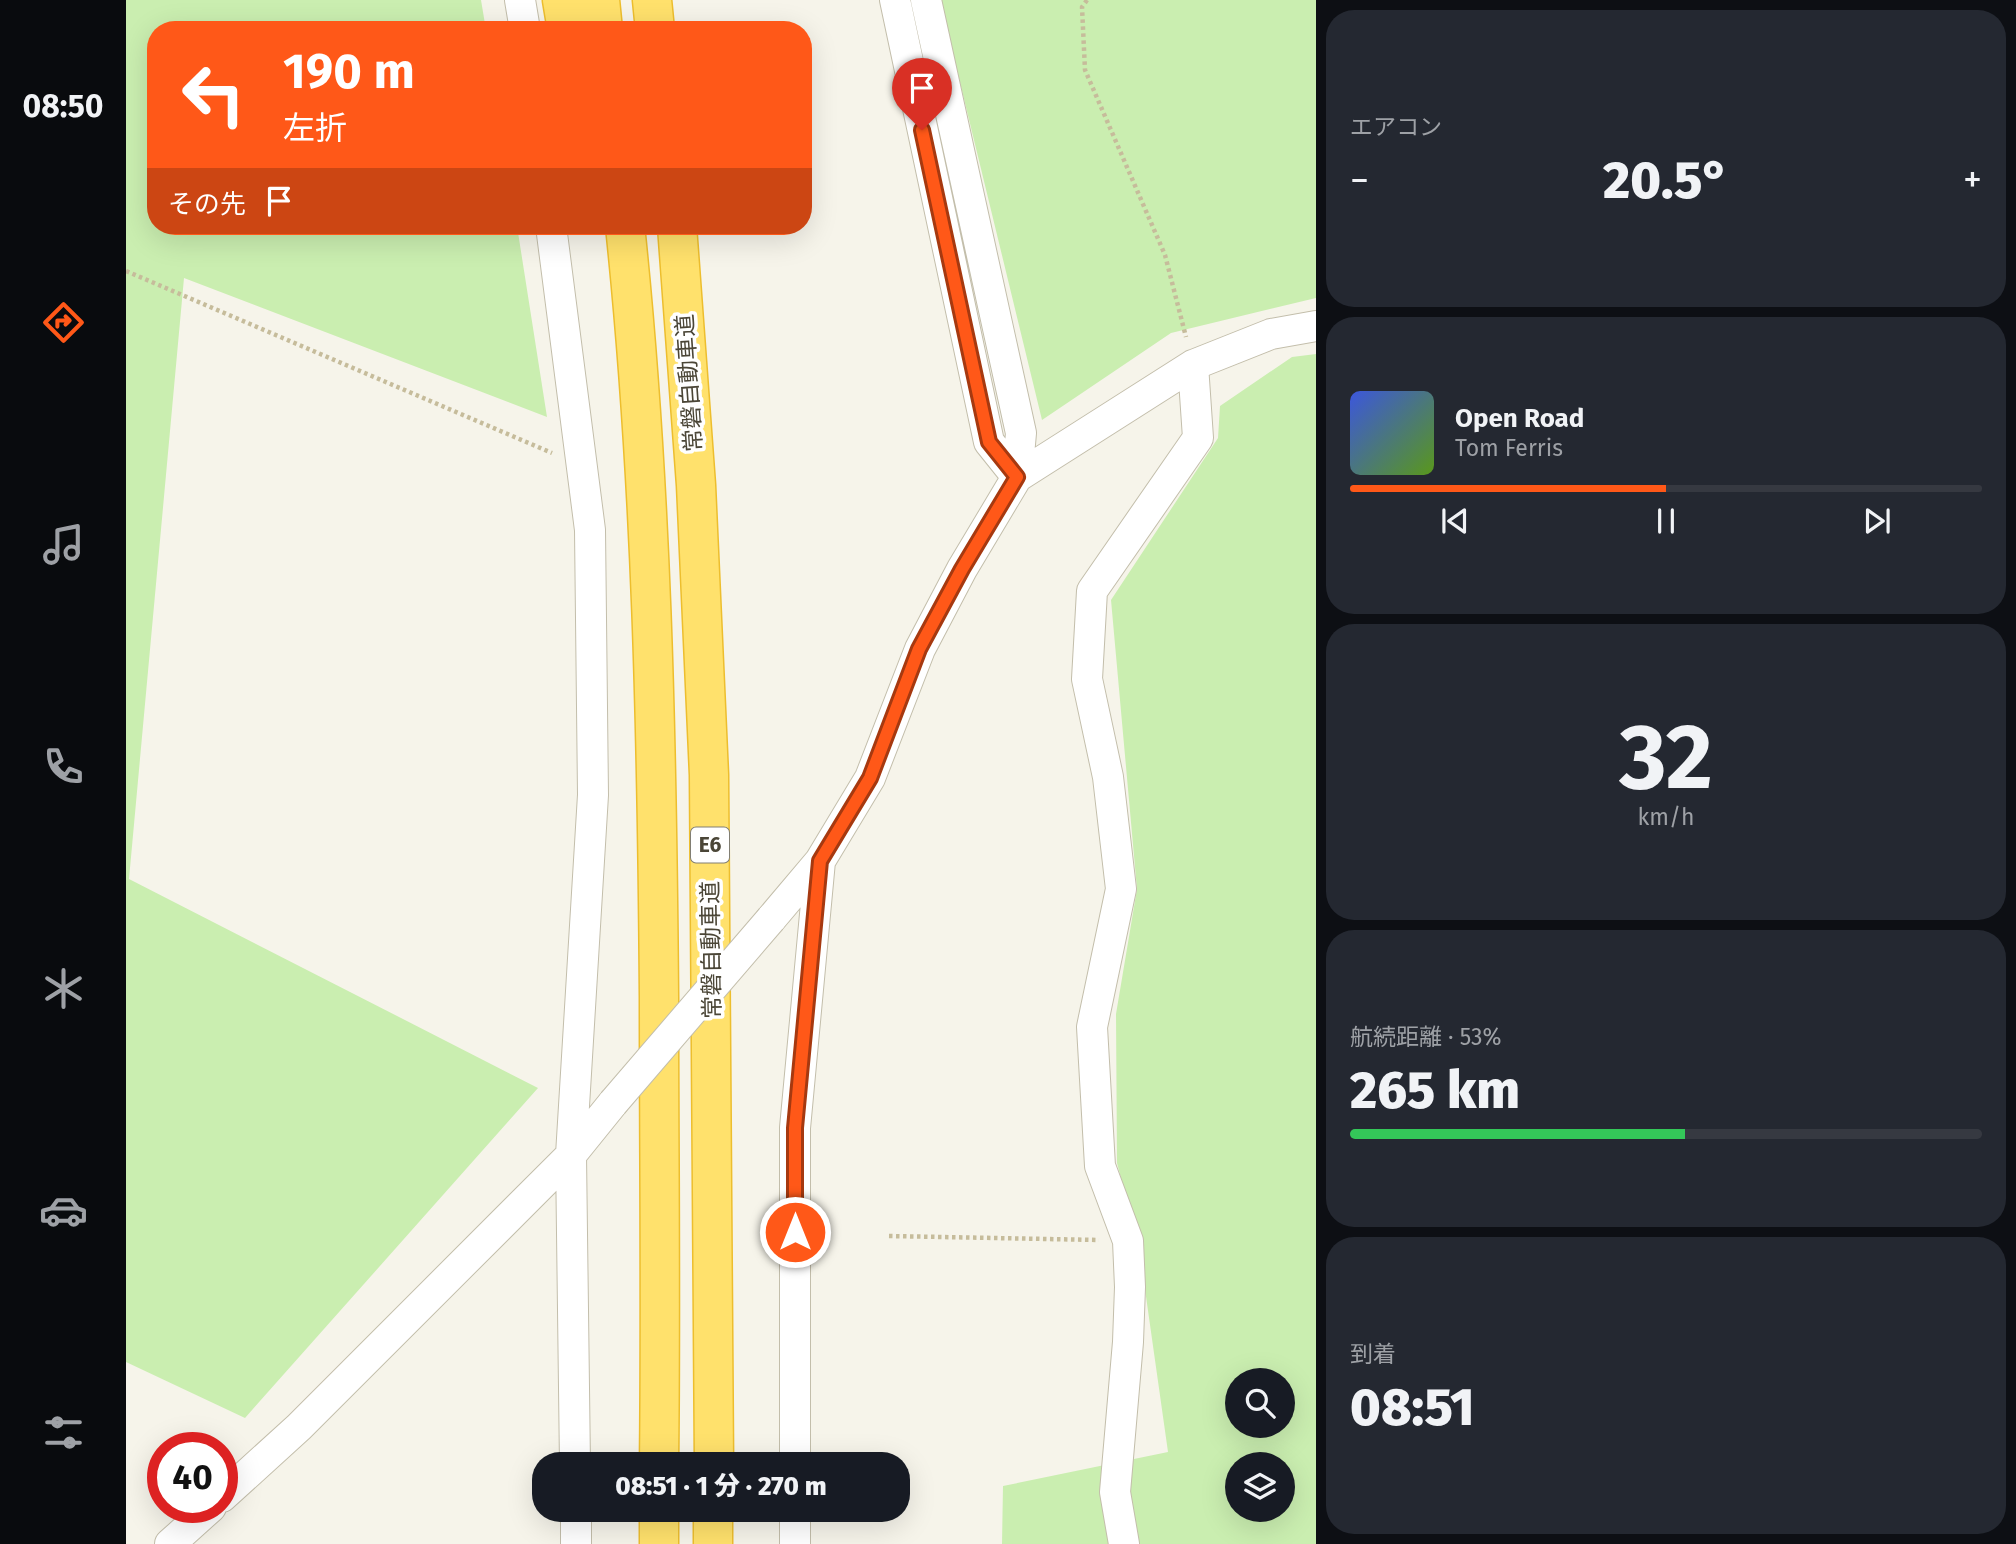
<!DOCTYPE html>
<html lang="ja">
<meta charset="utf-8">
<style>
body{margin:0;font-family:"Fira Sans","Noto Sans JP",sans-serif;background:#242831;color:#f1f3f6;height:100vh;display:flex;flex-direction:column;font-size:26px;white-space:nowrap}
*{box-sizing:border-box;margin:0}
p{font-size:23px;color:#9ea1a6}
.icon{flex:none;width:38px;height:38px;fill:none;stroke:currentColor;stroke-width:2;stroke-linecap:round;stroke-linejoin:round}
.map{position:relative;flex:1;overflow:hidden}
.panel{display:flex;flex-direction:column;gap:10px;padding:10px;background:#0d0f14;width:700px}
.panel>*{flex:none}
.banner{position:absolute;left:21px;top:21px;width:665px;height:214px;border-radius:28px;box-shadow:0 7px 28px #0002;background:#ff5818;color:#fff;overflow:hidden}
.controls{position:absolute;left:1099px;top:1368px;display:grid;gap:14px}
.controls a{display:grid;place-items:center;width:70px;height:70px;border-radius:50%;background:#171b24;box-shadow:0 7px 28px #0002;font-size:35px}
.speed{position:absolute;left:21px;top:1432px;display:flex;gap:14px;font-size:35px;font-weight:700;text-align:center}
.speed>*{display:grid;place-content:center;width:91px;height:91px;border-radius:50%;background:#171b24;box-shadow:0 7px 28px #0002;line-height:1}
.speed .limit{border:10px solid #d22;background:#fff;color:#111}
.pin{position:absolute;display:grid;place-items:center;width:60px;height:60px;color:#fff;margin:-72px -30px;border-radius:50% 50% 50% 0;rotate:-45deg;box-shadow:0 0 7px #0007}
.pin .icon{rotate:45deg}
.me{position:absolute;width:77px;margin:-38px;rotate:0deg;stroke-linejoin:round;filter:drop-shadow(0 0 5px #0008)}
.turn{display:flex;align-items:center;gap:24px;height:147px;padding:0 21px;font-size:32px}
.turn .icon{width:91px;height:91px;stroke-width:2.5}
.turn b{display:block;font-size:49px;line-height:60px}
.then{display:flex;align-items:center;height:66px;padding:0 21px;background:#0003;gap:14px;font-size:26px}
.big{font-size:52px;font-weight:800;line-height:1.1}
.panel .card{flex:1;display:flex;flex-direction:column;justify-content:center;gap:10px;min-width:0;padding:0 24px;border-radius:28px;background:#242831}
.panel .dial{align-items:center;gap:0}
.dial b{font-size:91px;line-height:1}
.song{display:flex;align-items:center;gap:21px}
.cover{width:84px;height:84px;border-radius:10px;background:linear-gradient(135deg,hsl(230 70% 55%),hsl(90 70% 35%))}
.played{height:7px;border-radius:4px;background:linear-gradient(90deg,#ff5818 50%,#363941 50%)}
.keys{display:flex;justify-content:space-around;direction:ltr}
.heat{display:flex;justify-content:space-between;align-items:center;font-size:38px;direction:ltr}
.charge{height:10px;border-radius:5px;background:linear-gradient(90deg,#34c759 53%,#363941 0)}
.trip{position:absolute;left:406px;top:1452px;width:378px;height:70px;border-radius:28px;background:#171b24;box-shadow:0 7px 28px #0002;font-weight:800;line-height:70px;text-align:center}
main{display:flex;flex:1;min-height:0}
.tabs{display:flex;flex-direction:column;width:126px;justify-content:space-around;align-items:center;background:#090b0e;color:#9ea1a6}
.tabs .icon{width:49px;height:49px}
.tabs .on{color:#ff5818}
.tabs b{font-size:32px;color:#f1f3f6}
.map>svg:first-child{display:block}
.green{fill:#caeeb0;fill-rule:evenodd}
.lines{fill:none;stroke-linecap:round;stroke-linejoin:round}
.minor-casing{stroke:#c3beab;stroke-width:32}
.highway-casing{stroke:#edbe2e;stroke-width:41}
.path{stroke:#c6bc9b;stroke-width:4.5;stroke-dasharray:3.5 3.5;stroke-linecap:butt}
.minor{stroke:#fff;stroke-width:30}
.highway{stroke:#ffe16c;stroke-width:38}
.minor-bridge-casing{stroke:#c3beab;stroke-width:32;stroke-linecap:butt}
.minor-bridge{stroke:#fff;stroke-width:30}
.route-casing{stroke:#a63910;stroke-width:18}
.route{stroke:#ff5818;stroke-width:12}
.labels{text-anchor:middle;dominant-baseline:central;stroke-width:7;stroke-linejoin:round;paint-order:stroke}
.shield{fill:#fff;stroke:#817e73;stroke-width:2}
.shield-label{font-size:21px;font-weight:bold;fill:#4b4637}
.street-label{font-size:23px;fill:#4b4637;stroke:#fff}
</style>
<main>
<nav class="tabs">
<b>08:50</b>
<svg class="icon on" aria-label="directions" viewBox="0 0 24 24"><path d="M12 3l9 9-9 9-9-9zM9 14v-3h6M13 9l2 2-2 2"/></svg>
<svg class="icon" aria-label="music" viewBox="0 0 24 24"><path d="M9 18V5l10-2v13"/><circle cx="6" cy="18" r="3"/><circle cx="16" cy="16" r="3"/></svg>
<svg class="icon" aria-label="phone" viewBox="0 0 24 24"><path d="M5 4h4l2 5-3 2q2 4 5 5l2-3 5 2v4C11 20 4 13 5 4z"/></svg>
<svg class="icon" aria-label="climate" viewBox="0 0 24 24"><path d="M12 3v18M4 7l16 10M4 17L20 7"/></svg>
<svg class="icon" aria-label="car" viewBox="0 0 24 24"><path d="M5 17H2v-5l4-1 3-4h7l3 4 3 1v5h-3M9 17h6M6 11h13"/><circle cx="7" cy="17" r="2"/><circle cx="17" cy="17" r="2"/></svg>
<svg class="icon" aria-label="filters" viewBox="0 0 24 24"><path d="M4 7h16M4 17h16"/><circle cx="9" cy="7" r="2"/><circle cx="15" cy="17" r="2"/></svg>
</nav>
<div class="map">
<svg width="1190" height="1544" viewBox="0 0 1190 1544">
<rect width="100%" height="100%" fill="#f6f4ea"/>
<path class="green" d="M0 0H355L360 30H30V226H391L421 417 58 278 3 879 412 1088 119 1418 0 1362Z
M814 0H1190V298L1045 333 916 420Z
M1190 354V1544H876L877 1486 1042 1452 1013 1247 991 1163 990 1014 1011 889 985 600 1092 438 1094 406 1166 357ZM1111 1381H1157V1426H1111ZM1111 1465H1157V1510H1111Z"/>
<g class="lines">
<defs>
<path id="minor" d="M394 0 399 30
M769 0 863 442 891 477
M425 226 464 530 467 795 445 1155 449 1465
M891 477 1067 365 1145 334 1190 326
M645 919 694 861 744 778 794 649 836 569 891 477 895 433 800 0
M669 1465V1128L694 861
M96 1497 173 1427 445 1155 487 1103
M450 1510V1544
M669 1510V1544
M44 1544 85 1507
M998 1544 989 1492 1002 1342 1004 1287 1002 1241 974 1166 966 1027 995 889 982 777 961 679 966 591 1072 438 1067 365"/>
<path id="highway" d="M436 0 441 30
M474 0 477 30
M526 0 529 30
M499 226C526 482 531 740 533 997 533 1153 535 1309 533 1465
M551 226 570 485 583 775 588 1465
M533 1544V1510
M587 1544V1510"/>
</defs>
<use href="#minor" class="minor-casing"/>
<use href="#highway" class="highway-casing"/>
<path class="path" d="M961 0 956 7 959 70 1039 255 1060 337
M0 271 426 453
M763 1236 973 1240"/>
<use href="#minor" class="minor"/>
<use href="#highway" class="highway"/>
<defs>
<path id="minor-bridge" d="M487 1103 645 919"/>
</defs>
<use href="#minor-bridge" class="minor-bridge-casing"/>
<use href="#minor-bridge" class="minor-bridge"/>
</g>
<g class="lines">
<defs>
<path id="route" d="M669 1232V1128L694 861 744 778 793 649 836 569 891 477 863 442 796 130"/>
</defs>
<use href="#route" class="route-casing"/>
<use href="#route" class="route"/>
</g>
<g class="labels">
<rect class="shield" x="565" y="827.5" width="38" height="35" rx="5"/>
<g class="shield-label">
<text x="584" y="845">E6</text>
</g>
<g class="street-label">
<text transform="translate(563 383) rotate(-94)">常磐自動車道</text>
<text transform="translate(585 950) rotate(-91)">常磐自動車道</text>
</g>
</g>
</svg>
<div class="controls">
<a><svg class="icon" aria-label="search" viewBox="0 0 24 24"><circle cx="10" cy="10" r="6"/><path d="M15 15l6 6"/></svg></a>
<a><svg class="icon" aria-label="layers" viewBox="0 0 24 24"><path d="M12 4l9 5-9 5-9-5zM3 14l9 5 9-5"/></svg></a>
</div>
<div class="speed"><div class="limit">40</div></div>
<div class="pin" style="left:796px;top:130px;background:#d93025"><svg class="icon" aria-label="arrive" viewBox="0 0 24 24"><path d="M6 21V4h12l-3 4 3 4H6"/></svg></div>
<svg class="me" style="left:669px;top:1232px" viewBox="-20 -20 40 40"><circle r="17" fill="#ff5818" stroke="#fff" stroke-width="3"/><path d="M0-11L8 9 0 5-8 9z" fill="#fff"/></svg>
<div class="trip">08:51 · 1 分 · 270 m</div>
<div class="banner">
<div class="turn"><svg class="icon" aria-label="left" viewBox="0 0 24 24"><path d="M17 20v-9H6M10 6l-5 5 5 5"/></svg><div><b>190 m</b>左折</div></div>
<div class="then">その先<svg class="icon" aria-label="arrive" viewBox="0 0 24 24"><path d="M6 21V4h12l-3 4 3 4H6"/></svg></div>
</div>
</div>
<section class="panel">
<div class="card"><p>エアコン</p>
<div class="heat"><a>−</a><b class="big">20.5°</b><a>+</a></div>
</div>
<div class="card">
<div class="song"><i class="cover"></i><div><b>Open Road</b><p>Tom Ferris</p></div></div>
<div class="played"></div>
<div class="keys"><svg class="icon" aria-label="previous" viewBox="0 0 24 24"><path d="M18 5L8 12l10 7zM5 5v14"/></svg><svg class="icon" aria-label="pause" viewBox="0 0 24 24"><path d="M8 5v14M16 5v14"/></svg><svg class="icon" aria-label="next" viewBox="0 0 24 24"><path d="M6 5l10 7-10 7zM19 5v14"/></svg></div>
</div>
<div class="card dial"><b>32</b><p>km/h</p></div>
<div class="card"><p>航続距離 · 53%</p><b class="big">265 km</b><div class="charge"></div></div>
<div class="card"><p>到着</p><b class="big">08:51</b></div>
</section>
</main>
